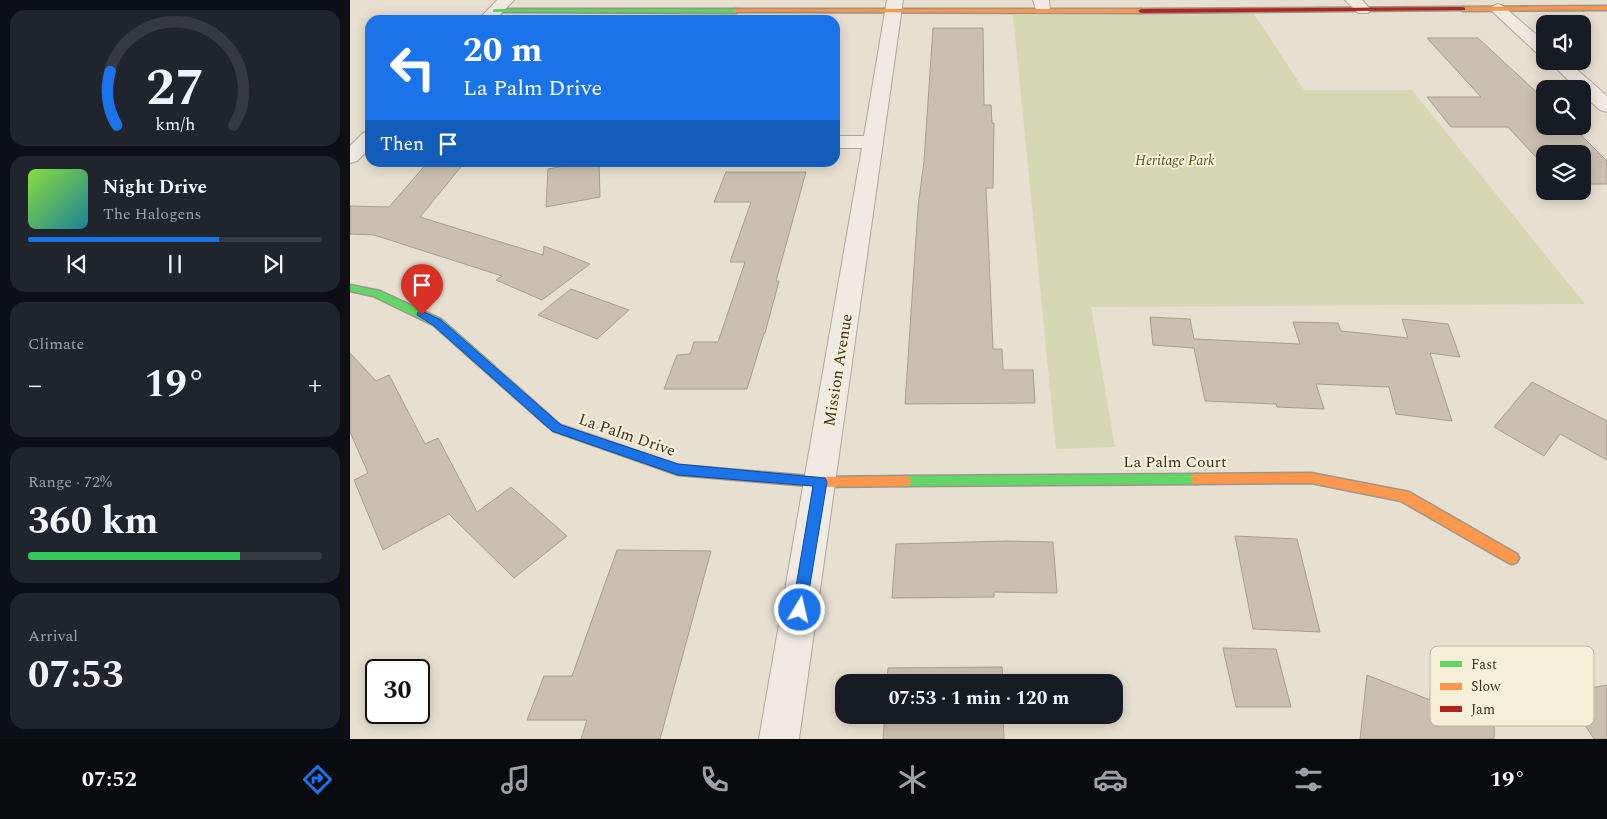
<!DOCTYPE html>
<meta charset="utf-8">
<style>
body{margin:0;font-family:Spectral,serif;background:#20242c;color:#f1f3f6;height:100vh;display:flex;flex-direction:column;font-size:19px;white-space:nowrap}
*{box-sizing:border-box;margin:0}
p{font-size:16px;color:#9ea1a6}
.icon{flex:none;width:28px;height:28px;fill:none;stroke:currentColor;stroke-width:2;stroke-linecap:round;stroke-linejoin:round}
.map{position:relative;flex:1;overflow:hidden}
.side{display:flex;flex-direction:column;gap:10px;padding:10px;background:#0d0f14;width:350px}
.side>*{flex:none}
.guide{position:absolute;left:15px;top:15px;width:475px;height:152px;border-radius:15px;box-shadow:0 2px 12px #0003;background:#1a73e8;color:#fff;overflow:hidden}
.buttons{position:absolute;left:1186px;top:15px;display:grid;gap:10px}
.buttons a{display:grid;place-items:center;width:55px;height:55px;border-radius:10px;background:#171b24;box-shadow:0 2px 12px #0003;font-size:25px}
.speed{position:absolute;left:15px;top:659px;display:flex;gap:10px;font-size:25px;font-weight:700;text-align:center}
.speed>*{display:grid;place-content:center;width:65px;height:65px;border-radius:50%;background:#171b24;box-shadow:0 2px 12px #0003;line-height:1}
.speed .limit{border:2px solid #111;border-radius:8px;background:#fff;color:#111}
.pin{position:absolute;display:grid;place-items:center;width:42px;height:42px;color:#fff;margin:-51px -21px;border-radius:50% 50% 50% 0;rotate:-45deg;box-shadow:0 0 5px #0007}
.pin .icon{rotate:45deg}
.me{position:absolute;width:55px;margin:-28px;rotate:9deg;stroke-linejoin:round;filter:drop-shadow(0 0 4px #0008)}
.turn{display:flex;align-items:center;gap:18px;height:105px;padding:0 15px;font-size:22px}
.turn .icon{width:65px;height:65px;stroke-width:2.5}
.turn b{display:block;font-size:35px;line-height:42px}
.then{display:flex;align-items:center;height:48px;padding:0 15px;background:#0003;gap:10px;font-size:19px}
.big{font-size:38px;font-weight:700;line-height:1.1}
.side .tile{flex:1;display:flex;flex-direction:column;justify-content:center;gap:8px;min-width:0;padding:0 18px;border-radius:15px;background:#20242c}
.side .dial{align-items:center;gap:0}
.dial svg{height:130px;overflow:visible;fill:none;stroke:#363941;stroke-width:7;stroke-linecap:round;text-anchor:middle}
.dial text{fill:#f1f3f6;stroke:none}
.song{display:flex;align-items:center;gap:15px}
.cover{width:60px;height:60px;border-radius:8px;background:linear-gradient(135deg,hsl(90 70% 55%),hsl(190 70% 35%))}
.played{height:5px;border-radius:2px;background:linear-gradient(90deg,#1a73e8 65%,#363941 65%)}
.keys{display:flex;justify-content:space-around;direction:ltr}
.heat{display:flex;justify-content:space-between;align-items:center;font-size:28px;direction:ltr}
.charge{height:8px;border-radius:4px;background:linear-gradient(90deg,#34c759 72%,#363941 0)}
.trip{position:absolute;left:485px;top:674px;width:288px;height:50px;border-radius:15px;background:#171b24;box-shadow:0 2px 12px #0003;font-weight:700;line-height:50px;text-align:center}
.tabs{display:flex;height:80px;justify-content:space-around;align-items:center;background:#090b0e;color:#9ea1a6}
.tabs .icon{width:35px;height:35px}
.tabs .current{color:#1a73e8}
.tabs b{font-size:22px;color:#f1f3f6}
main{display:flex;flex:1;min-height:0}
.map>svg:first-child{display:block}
.green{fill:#d6d7b3}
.building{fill:#cbbfb2;stroke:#a89c90}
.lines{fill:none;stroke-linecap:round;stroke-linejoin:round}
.street-casing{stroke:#ada599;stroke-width:2}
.fast-casing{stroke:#9c958a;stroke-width:3}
.slow-casing{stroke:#9c958a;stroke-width:3}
.jam-casing{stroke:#9c958a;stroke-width:3}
.street{fill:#efebe3;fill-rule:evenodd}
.fast{fill:#63d668;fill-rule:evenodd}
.slow{fill:#ff974d;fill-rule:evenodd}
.jam{fill:#b3261e;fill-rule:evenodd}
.route{fill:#1a73e8;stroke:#114b97}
.labels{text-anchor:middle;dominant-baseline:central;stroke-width:4;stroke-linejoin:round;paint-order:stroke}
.far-park-label{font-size:14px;font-style:italic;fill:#4d5a26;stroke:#f7eed8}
.street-label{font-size:16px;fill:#3d2e20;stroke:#f7eed8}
.key{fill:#f7eed8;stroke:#bfb4a1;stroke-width:1}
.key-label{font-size:14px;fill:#3d2e20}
</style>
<main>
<section class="side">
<div class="tile dial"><svg viewBox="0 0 100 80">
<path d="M14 69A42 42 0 1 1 86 69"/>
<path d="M14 69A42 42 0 0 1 10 36" stroke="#1a73e8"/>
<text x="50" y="56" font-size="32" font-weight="700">27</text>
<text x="50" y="72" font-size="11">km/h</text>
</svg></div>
<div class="tile">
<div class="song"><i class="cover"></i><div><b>Night Drive</b><p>The Halogens</p></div></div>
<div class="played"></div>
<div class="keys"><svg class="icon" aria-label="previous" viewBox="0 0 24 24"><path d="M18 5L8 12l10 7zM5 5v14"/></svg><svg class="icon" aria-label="pause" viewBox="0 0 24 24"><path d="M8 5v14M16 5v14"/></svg><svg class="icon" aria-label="next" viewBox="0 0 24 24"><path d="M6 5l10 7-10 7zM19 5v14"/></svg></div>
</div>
<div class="tile"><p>Climate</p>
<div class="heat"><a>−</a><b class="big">19°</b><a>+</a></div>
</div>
<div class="tile"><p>Range · 72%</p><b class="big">360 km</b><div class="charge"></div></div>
<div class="tile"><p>Arrival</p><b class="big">07:53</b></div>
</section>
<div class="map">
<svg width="1257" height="739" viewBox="0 0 1257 739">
<rect width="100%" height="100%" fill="#e7e0d1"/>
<path class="green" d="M904 14 954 90H1062L1235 304 741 307 765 447 706 449 663 15Z"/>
<path class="building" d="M583 28H633L634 105H641L642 123H644L643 188H636L643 349H652L653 370H683L685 403 555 404 568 207 574 161Z
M1077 38H1128L1195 100V126H1222L1257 161V184H1232V154H1195V167L1158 127H1101L1077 97H1131Z
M78 162H115L70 217 193 255 194 246 240 264 192 300 146 280 152 276 24 235 0 234V206L39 207Z
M235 162H249L250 197 196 207 198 169Z
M376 172H456L426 281H429L415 333H414L397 389H314L327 355 340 354 344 342H368L395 262H380L401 202H364Z
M221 289 279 310 247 339 188 315Z
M800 317 840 319 844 339 950 344 943 322 988 323 991 331 1058 338 1052 319 1098 324 1110 357 1080 353 1102 421 1046 414 1039 387 966 384 974 409 927 407 926 404 855 401 844 348 803 345Z
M0 353 26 381 39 375 75 444 88 438 127 512 161 487 217 536 164 578 99 514 33 550 4 480 18 473 0 432Z
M1182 382 1257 421V460L1210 434 1194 456 1144 427Z
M885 536 947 539 970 632 903 629Z
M657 541 703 542 707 593 644 592V597L542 598 546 544Z
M267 550 361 551 310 739H231L237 720H177L194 676H222Z
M873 648 926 649 941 707H886Z
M1082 656 1145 680 1144 739H1010L1017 675 1080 700Z
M652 667 653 682H537L538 668Z
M1257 685V739H1244L1214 693Z
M535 715H653L654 739H533Z"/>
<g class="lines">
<defs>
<path id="street" d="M147 0H164L145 20H128Z
M537 0H553L449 739H409L512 148H485V136H514Z
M683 0H699L700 10 697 13H687Z
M995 0H1012L1021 10 1018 13H1008Z
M1148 4 1153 6 1195 42V56L1189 55 1143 12 1140 9 1143 6Z
M1199 61H1217L1257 96V112L1250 110 1232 94V89H1227Z
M20 131V148L7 161 0 163V146L13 133Z"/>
<path id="fast" d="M145 9H386L389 11 386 13 143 12V10Z
M0 285 30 291 91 319 206 421 208 424 206 427H198L83 325 23 296 0 291Z
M847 474 852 475 853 479 852 483 847 484 555 486 550 485 549 481 550 477 555 476Z"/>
<path id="slow" d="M1257 6V10L1113 11 1110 9 1113 7Z
M386 9H791L794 11 791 13 384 12 383 11Z
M202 419 211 425 328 465 471 477 555 476 560 477 561 481 560 485 555 486 471 487 328 475 203 431 196 424 198 421Z
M961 473 1059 492 1167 554 1169 558 1167 562 1162 564 1157 562 1051 501 961 483 847 484 842 483 841 479 842 475 847 474Z"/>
<path id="jam" d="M1113 7 1115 8V10L791 13 788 11 791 9Z"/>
</defs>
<use href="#street" class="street-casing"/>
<use href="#fast" class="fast-casing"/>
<use href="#slow" class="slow-casing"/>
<use href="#jam" class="jam-casing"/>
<use href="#street" class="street"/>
<use href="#fast" class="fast"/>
<use href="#slow" class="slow"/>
<use href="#jam" class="jam"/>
</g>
<path class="route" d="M72 311 91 320 211 425 328 464 475 478 477 482 455 615 450 617 444 615 442 610 463 486 328 475 202 431 83 325 67 315 68 312Z"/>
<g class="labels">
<g class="far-park-label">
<text x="825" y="160">Heritage Park</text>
</g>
<g class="street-label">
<text transform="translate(488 370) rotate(-81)">Mission Avenue</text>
<text transform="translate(277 435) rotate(19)">La Palm Drive</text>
<text x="825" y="462">La Palm Court</text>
</g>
</g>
<rect x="1080" y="646" width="164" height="80" rx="8" class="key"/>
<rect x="1090" y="661" width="22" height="6" fill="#63d668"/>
<rect x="1090" y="683" width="22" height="7" fill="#ff974d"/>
<rect x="1090" y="706" width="22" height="6" fill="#b3261e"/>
<g class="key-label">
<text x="1121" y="669">Fast</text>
<text x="1121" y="691">Slow</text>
<text x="1121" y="714">Jam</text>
</g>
</svg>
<div class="buttons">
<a><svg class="icon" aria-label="sound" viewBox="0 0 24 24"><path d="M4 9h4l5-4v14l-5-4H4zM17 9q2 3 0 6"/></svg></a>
<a><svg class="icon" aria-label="search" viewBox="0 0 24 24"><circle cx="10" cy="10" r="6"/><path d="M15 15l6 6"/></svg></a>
<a><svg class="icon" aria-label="layers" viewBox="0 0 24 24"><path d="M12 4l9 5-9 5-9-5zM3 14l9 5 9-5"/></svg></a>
</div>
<div class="speed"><div class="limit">30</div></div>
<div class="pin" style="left:72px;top:315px;background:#d93025"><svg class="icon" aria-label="arrive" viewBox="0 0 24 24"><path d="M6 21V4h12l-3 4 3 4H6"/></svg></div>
<svg class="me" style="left:450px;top:610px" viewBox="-20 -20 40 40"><circle r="17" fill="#1a73e8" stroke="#fff" stroke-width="3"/><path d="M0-11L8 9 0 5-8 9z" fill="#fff"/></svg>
<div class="trip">07:53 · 1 min · 120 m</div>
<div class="guide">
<div class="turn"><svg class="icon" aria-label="left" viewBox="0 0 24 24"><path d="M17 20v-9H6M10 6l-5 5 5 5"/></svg><div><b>20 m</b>La Palm Drive</div></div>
<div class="then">Then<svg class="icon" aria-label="arrive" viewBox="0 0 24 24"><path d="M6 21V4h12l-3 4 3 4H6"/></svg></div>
</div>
</div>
</main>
<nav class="tabs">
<b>07:52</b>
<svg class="icon current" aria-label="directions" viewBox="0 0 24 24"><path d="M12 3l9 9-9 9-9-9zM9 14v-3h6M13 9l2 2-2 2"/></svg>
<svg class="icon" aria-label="music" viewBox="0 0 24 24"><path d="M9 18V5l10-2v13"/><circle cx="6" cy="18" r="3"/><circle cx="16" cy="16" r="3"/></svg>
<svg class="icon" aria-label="phone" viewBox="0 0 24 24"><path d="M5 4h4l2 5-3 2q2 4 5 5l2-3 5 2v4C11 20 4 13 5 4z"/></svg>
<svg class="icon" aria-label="climate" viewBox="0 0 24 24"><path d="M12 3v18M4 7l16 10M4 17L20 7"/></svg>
<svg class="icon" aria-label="car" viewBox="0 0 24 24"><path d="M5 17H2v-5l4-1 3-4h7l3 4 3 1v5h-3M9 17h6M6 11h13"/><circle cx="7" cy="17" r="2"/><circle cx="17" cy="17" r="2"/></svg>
<svg class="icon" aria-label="filters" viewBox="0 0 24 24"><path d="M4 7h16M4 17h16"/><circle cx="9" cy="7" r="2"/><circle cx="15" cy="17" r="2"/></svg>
<b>19°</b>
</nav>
